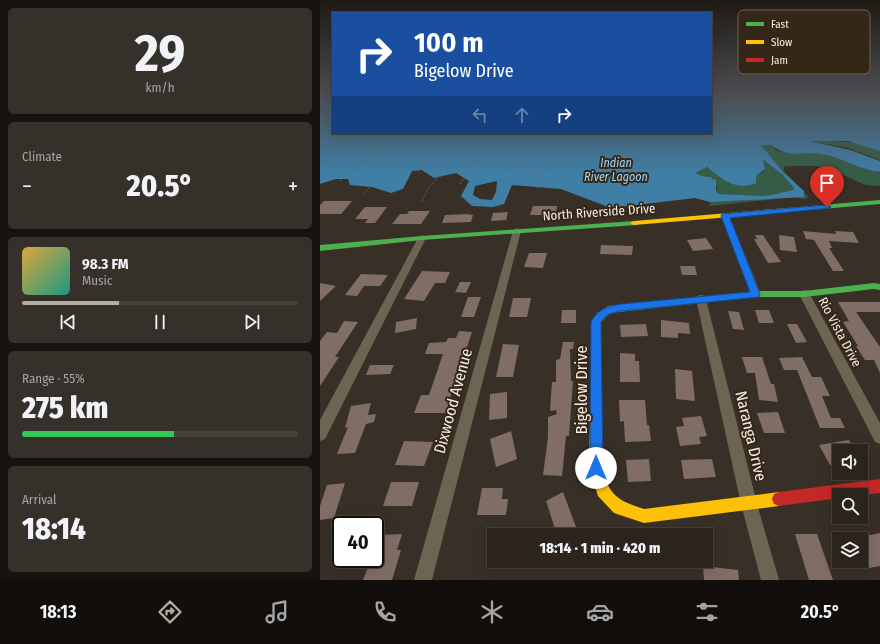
<!DOCTYPE html>
<meta charset="utf-8">
<style>
body{margin:0;font-family:"Fira Sans Condensed",sans-serif;background:#36302a;color:#f1f3f6;height:100vh;display:flex;flex-direction:column;font-size:15px;white-space:nowrap}
*{box-sizing:border-box;margin:0}
p{font-size:13px;color:#a5a4a4}
.icon{flex:none;width:22px;height:22px;fill:none;stroke:currentColor;stroke-width:2;stroke-linecap:round;stroke-linejoin:round}
.map{position:relative;flex:1;overflow:hidden}
.sheet{display:flex;flex-direction:column;gap:8px;padding:8px;background:#171410;width:320px}
.sheet>*{flex:none}
.guide{position:absolute;left:12px;top:12px;width:380px;height:122px;border-radius:0px;box-shadow:0 4px 16px #0002,0 0 0 1px #46413b;background:#1a4fa0;color:#fff;overflow:hidden}
.tools{position:absolute;left:512px;top:444px;display:grid;gap:8px}
.tools a{display:grid;place-items:center;width:36px;height:36px;border-radius:0px;background:#2a241d;box-shadow:0 4px 16px #0002,0 0 0 1px #46413b;font-size:20px}
.speed{position:absolute;left:12px;top:516px;display:flex;gap:8px;font-size:20px;font-weight:700;text-align:center}
.speed>*{display:grid;place-content:center;width:52px;height:52px;border-radius:50%;background:#2a241d;box-shadow:0 4px 16px #0002,0 0 0 1px #46413b;line-height:1}
.speed .limit{border:2px solid #111;border-radius:6px;background:#fff;color:#111}
.pin{position:absolute;display:grid;place-items:center;width:34px;height:34px;color:#fff;margin:-41px -17px;border-radius:50% 50% 50% 0;rotate:-45deg;box-shadow:0 0 4px #0007}
.pin .icon{rotate:45deg}
.me{position:absolute;width:44px;margin:-22px;rotate:0deg;stroke-linejoin:round;filter:drop-shadow(0 0 3px #0008)}
.turn{display:flex;align-items:center;gap:14px;height:84px;padding:0 16px;font-size:18px}
.turn .icon{width:52px;height:52px;stroke-width:2.5}
.turn b{display:block;font-size:28px;line-height:34px}
.lanes{display:flex;align-items:center;height:38px;padding:0 16px;background:#0003;justify-content:center;gap:20px;direction:ltr}
.lanes .off{opacity:.35}
.big{font-size:30px;font-weight:800;line-height:1.1}
.sheet .widget{flex:1;display:flex;flex-direction:column;justify-content:center;gap:6px;min-width:0;padding:0 14px;border-radius:6px;background:#36302a}
.sheet .dial{align-items:center;gap:0}
.dial b{font-size:52px;line-height:1}
.song{display:flex;align-items:center;gap:12px}
.cover{width:48px;height:48px;border-radius:6px;background:linear-gradient(135deg,hsl(40 70% 55%),hsl(170 70% 35%))}
.played{height:4px;border-radius:2px;background:linear-gradient(90deg,#b4aba1 35%,#46413b 35%)}
.keys{display:flex;justify-content:space-around;direction:ltr}
.heat{display:flex;justify-content:space-between;align-items:center;font-size:22px;direction:ltr}
.charge{height:6px;border-radius:3px;background:linear-gradient(90deg,#34c759 55%,#46413b 0)}
.trip{position:absolute;left:167px;top:528px;width:226px;height:40px;border-radius:0px;background:#2a241d;box-shadow:0 4px 16px #0002,0 0 0 1px #46413b;font-weight:800;line-height:40px;text-align:center}
.menu{display:flex;height:64px;justify-content:space-around;align-items:center;background:#110e0c;color:#a5a4a4}
.menu .icon{width:28px;height:28px}
.menu .selected{color:#b4aba1}
.menu b{font-size:18px;color:#f1f3f6}
main{display:flex;flex:1;min-height:0}
.map>svg:first-child{display:block}
.green{fill:#355d46}
.water{fill:#3f7fa6;fill-rule:evenodd}
.building{fill:#806d66}
.lines{fill:none;stroke-linecap:round;stroke-linejoin:round}
.path{stroke:#716a5e;stroke-width:1;stroke-dasharray:1 1;stroke-linecap:butt}
.street{fill:#6d6454;fill-rule:evenodd}
.fast{fill:#4caf50;fill-rule:evenodd}
.slow{fill:#ffc107;fill-rule:evenodd}
.jam{fill:#c62828;fill-rule:evenodd}
.route{fill:#1a73e8;stroke:#114b97}
.labels{text-anchor:middle;dominant-baseline:central;stroke-width:4;stroke-linejoin:round;paint-order:stroke}
.far-water-label{font-size:12px;font-style:italic;fill:#a2d9fe;stroke:#342717}
.street-label{font-size:13px;fill:#f6ede3;stroke:#342717}
.near-street-label{font-size:16px;fill:#f6ede3;stroke:#342717}
.key{fill:#342717;stroke:#6e6254;stroke-width:1}
.key-label{font-size:11px;fill:#f6ede3}
</style>
<main>
<section class="sheet">
<div class="widget dial"><b>29</b><p>km/h</p></div>
<div class="widget"><p>Climate</p>
<div class="heat"><a>−</a><b class="big">20.5°</b><a>+</a></div>
</div>
<div class="widget">
<div class="song"><i class="cover"></i><div><b>98.3 FM</b><p>Music</p></div></div>
<div class="played"></div>
<div class="keys"><svg class="icon" aria-label="previous" viewBox="0 0 24 24"><path d="M18 5L8 12l10 7zM5 5v14"/></svg><svg class="icon" aria-label="pause" viewBox="0 0 24 24"><path d="M8 5v14M16 5v14"/></svg><svg class="icon" aria-label="next" viewBox="0 0 24 24"><path d="M6 5l10 7-10 7zM19 5v14"/></svg></div>
</div>
<div class="widget"><p>Range · 55%</p><b class="big">275 km</b><div class="charge"></div></div>
<div class="widget"><p>Arrival</p><b class="big">18:14</b></div>
</section>
<div class="map">
<svg width="560" height="580" viewBox="0 0 560 580">
<rect width="100%" height="100%" fill="#383027"/>
<path class="green" d="M495 140 536 143 560 151V160L526 147 492 142Z
M454 144 455 150 461 152 501 153 560 173V186L546 185 534 180 512 169 496 166H467L464 167V171L488 197 485 199 474 197 389 206 391 201C415 200 458 202 477 188L440 145Z
M442 160 463 175 474 188 473 190 446 196 399 194 396 192 397 187 389 176H382L375 173 386 167C399 176 413 189 431 185L436 176 444 171 445 166Z"/>
<path class="water" d="M0 94H13V133H391V94H560V151L528 141H489L530 150 560 161V172C540 170 521 157 501 154 483 151 468 159 452 145H441L463 172 484 191V197L390 202 375 198 291 208 241 189 192 185 184 204 173 207 152 206 141 196 149 181 136 173 114 178 102 170 92 171 83 189 71 193 52 187 30 185 28 179H16L0 184ZM443 160 463 175 474 188 473 190 446 196 399 194 396 192V179L393 180 391 178 392 177 382 176 375 173 387 167C400 178 417 192 436 183V176L445 169ZM177 181 176 192 172 200 160 199 153 195 155 186Z"/>
<path class="building" d="M4 201H32L21 214H0V205Z
M213 206H237L236 215H210Z
M45 207H67L55 223H45L48 219H35Z
M89 211H110L101 224H72L80 214H87Z
M188 212 186 220 171 221 173 213Z
M147 214 153 215 151 222 122 223 125 215Z
M483 231 516 234 515 231 533 232 539 243 509 241 512 248H509L524 271H513L494 240 486 239Z
M435 235H443L461 262 448 263 434 239H437Z
M459 235 474 237 477 252 460 250Z
M386 238 393 249 373 251 367 240Z
M281 245 313 246 312 255 280 254Z
M209 253H227L223 268 204 267Z
M360 266H375L377 275H362Z
M102 271 130 272 125 283H115L104 301 84 299Z
M41 274 68 275 60 286H44L37 296 25 295Z
M140 282H151L146 293 135 292Z
M0 283 16 286 0 301Z
M148 297H161L154 317H141Z
M193 298H211L207 317H189Z
M518 302H560V312H536L560 347V373L554 360H545L536 346H538L523 322 529 321Z
M242 310H256V323H241Z
M435 310H449L454 323H439Z
M408 311 419 312 424 330 413 329Z
M97 318 96 329 75 333 76 322Z
M341 320 369 323 370 334 358 333V338L341 337Z
M24 321 38 322 15 357H19L0 386V341L7 332 17 333Z
M326 324 328 336 301 337 300 325Z
M467 324H477L487 342 476 343Z
M139 331 152 332 146 350H143L126 413H94L101 395H109L123 354H105L109 343 126 342 128 338H136Z
M243 342H254L253 349H250L251 381H253L249 436H246L242 476 223 475 228 437V417L237 414 236 410 230 411 232 382H236V360L240 359Z
M183 344 199 345 193 377H176Z
M300 353 315 354V361H319L320 382H300Z
M422 357H442L451 384H454L458 402 439 400 435 373H427Z
M482 357 492 377H501L510 396H502L511 418H520L525 428H500L477 370H464L459 358Z
M50 365H74L70 374 46 375Z
M355 369 372 371 375 401 356 399Z
M187 392V418L169 420 170 394Z
M299 400H325L327 425H329L331 441 305 442 304 421 300 422Z
M51 403 48 415 56 414 54 422 46 424 35 453 17 454 28 427 25 428 31 406Z
M458 412 465 433H444L437 413Z
M381 416 387 436 379 437 381 444 360 446 356 427 364 426 362 418Z
M191 431 197 459 176 467 170 439Z
M529 440 535 451H519V463L510 465 499 445Z
M84 441 113 442 104 466 75 465Z
M329 459 331 481 308 482 306 460Z
M392 459 396 477 364 479 361 460Z
M71 482H99L92 506H63Z
M25 483 14 518 0 520V506L7 485Z
M162 488H183L182 499H188L186 515H157Z
M243 492 256 527 242 535H237L226 501Z
M560 533V566L549 568 541 553V537Z
M82 534 77 550H81L72 580H43L51 559H55V547L59 535Z
M475 534H497L513 580H489Z
M383 566 418 570 419 580H384Z"/>
<g class="lines">
<path class="path" d="M0 162 24 137
M98 172 105 158
M20 181 59 144
M140 184 158 158
M194 186 200 159
M217 188 224 168 232 157
M44 194 52 184
M102 201 108 188 116 180 128 157"/>
<path class="street" d="M402 214H405L409 216 441 294 440 297H432L431 294 401 216Z
M197 228 201 231 112 580H94L193 231Z
M102 235 106 238 5 439 0 441V420L98 238Z
M484 290 488 291 560 423V444L555 442 479 294Z
M381 295 385 296 386 299 437 504 459 580H441L421 504 376 299 377 296Z"/>
<path class="fast" d="M560 200V204L467 212 463 210 467 208Z
M314 221H317V225L102 240 0 251V245L102 236Z
M554 283 560 284V290L554 289 484 297H436L290 313 281 322V371L280 374 276 376 272 374 271 371V322L277 313 288 306 436 291H484Z"/>
<path class="slow" d="M467 208H470V212L314 225 310 223 314 221Z
M276 366 280 368 281 371C282 395 278 469 289 487 297 501 310 504 324 509L459 492 464 494 466 499 464 504 459 506 324 523 294 513 278 496 269 468 271 371 272 368Z"/>
<path class="jam" d="M560 479V493L541 495H519V498L459 506 454 504 452 499 454 494 459 492Z"/>
</g>
<linearGradient id="sky" x2="0" y2="1"><stop stop-color="#1f1a15"/><stop offset="0.54" stop-color="#4d4e52"/><stop offset="1" stop-color="#4d4e52" stop-opacity="0"/></linearGradient>
<rect width="560" height="175" fill="url(#sky)"/>
<path class="route" d="M507 205 511 207 510 208 410 218 440 294 439 297 301 311C293 313 285 314 281 322L283 468 281 473 276 475 272 473 270 468 271 322C278 309 287 307 301 304L430 292 401 216 402 214Z"/>
<g class="labels">
<g class="far-water-label">
<text x="296" y="163">Indian<tspan x="296" dy="14">River Lagoon</tspan></text>
</g>
<g class="street-label">
<text transform="translate(279 212) rotate(-4)">North Riverside Drive</text>
<text transform="translate(520 332) rotate(62)">Rio Vista Drive</text>
</g>
<g class="near-street-label">
<text transform="translate(261 390) rotate(-90)">Bigelow Drive</text>
<text transform="translate(133 401) rotate(-75)">Dixwood Avenue</text>
<text transform="translate(431 436) rotate(77)">Naranga Drive</text>
</g>
</g>
<rect x="418" y="10" width="132" height="64" rx="6" class="key"/>
<rect x="426" y="22" width="18" height="4" fill="#4caf50"/>
<rect x="426" y="40" width="18" height="4" fill="#ffc107"/>
<rect x="426" y="58" width="18" height="4" fill="#c62828"/>
<g class="key-label">
<text x="451" y="28">Fast</text>
<text x="451" y="46">Slow</text>
<text x="451" y="64">Jam</text>
</g>
</svg>
<div class="tools">
<a><svg class="icon" aria-label="sound" viewBox="0 0 24 24"><path d="M4 9h4l5-4v14l-5-4H4zM17 9q2 3 0 6"/></svg></a>
<a><svg class="icon" aria-label="search" viewBox="0 0 24 24"><circle cx="10" cy="10" r="6"/><path d="M15 15l6 6"/></svg></a>
<a><svg class="icon" aria-label="layers" viewBox="0 0 24 24"><path d="M12 4l9 5-9 5-9-5zM3 14l9 5 9-5"/></svg></a>
</div>
<div class="speed"><div class="limit">40</div></div>
<div class="pin" style="left:507px;top:207px;background:#d93025"><svg class="icon" aria-label="arrive" viewBox="0 0 24 24"><path d="M6 21V4h12l-3 4 3 4H6"/></svg></div>
<svg class="me" style="left:276px;top:468px" viewBox="-20 -20 40 40"><circle r="19" fill="#fff"/><path d="M0-13L10 11 0 6-10 11z" fill="#1a73e8"/></svg>
<div class="trip">18:14 · 1 min · 420 m</div>
<div class="guide">
<div class="turn"><svg class="icon" aria-label="right" viewBox="0 0 24 24"><path d="M7 20v-9h11M14 6l5 5-5 5"/></svg><div><b>100 m</b>Bigelow Drive</div></div>
<div class="lanes"><svg class="icon off" aria-label="left" viewBox="0 0 24 24"><path d="M17 20v-9H6M10 6l-5 5 5 5"/></svg><svg class="icon off" aria-label="ahead" viewBox="0 0 24 24"><path d="M12 20V5M6 11l6-6 6 6"/></svg><svg class="icon" aria-label="right" viewBox="0 0 24 24"><path d="M7 20v-9h11M14 6l5 5-5 5"/></svg></div>
</div>
</div>
</main>
<nav class="menu">
<b>18:13</b>
<svg class="icon selected" aria-label="directions" viewBox="0 0 24 24"><path d="M12 3l9 9-9 9-9-9zM9 14v-3h6M13 9l2 2-2 2"/></svg>
<svg class="icon" aria-label="music" viewBox="0 0 24 24"><path d="M9 18V5l10-2v13"/><circle cx="6" cy="18" r="3"/><circle cx="16" cy="16" r="3"/></svg>
<svg class="icon" aria-label="phone" viewBox="0 0 24 24"><path d="M5 4h4l2 5-3 2q2 4 5 5l2-3 5 2v4C11 20 4 13 5 4z"/></svg>
<svg class="icon" aria-label="climate" viewBox="0 0 24 24"><path d="M12 3v18M4 7l16 10M4 17L20 7"/></svg>
<svg class="icon" aria-label="car" viewBox="0 0 24 24"><path d="M5 17H2v-5l4-1 3-4h7l3 4 3 1v5h-3M9 17h6M6 11h13"/><circle cx="7" cy="17" r="2"/><circle cx="17" cy="17" r="2"/></svg>
<svg class="icon" aria-label="filters" viewBox="0 0 24 24"><path d="M4 7h16M4 17h16"/><circle cx="9" cy="7" r="2"/><circle cx="15" cy="17" r="2"/></svg>
<b>20.5°</b>
</nav>
